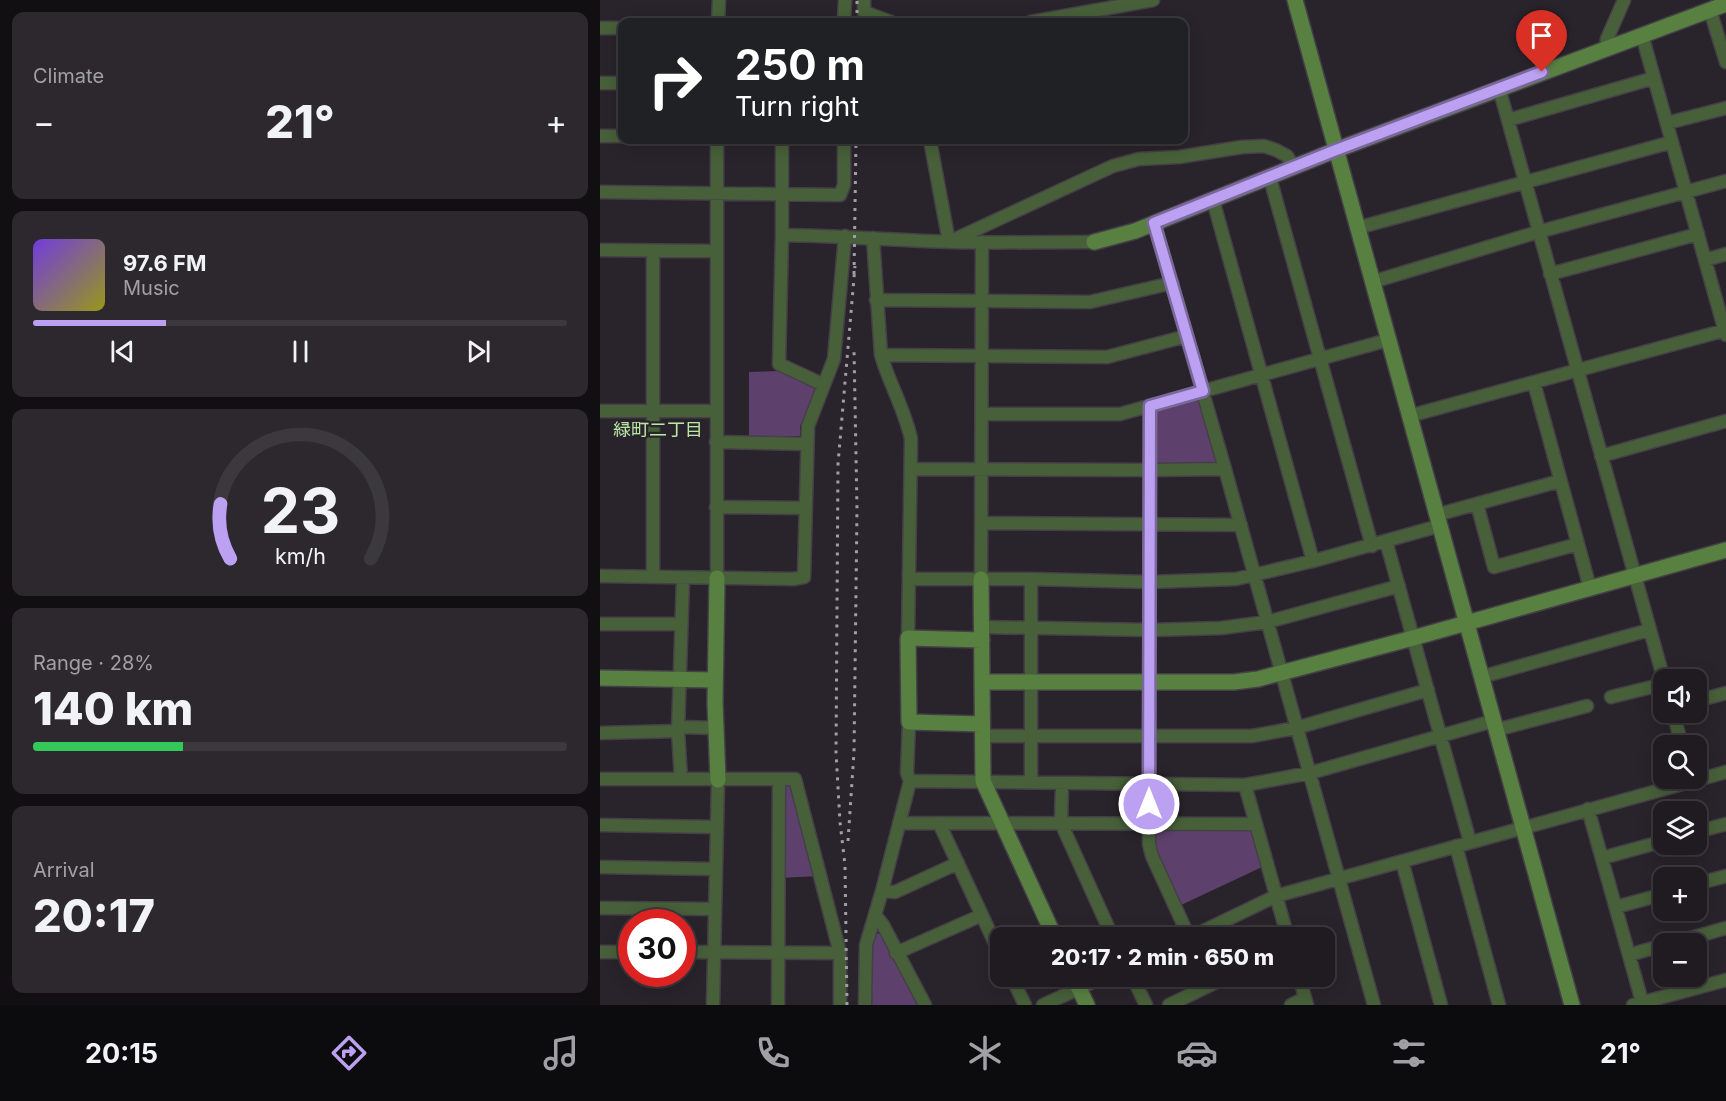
<!DOCTYPE html>
<meta charset="utf-8">
<style>
body{margin:0;font-family:Inter,"Noto Sans JP",sans-serif;background:#2c282d;color:#f1f3f6;height:100vh;display:flex;flex-direction:column;font-size:22px;white-space:nowrap}
*{box-sizing:border-box;margin:0}
p{font-size:20px;color:#a1a1a5}
.icon{flex:none;width:33px;height:33px;fill:none;stroke:currentColor;stroke-width:2;stroke-linecap:round;stroke-linejoin:round}
.map{position:relative;flex:1;overflow:hidden}
.drawer{display:flex;flex-direction:column;gap:12px;padding:12px;background:#110f12;width:600px}
.drawer>*{flex:none}
.guide{position:absolute;left:18px;top:18px;width:570px;height:126px;border-radius:12px;box-shadow:0 3px 15px #0003,0 0 0 2px #3c393e;background:#202124;color:#fff;overflow:hidden}
.controls{position:absolute;left:1053px;top:669px;display:grid;gap:12px}
.controls a{display:grid;place-items:center;width:54px;height:54px;border-radius:12px;background:#1f1b20;box-shadow:0 3px 15px #0003,0 0 0 2px #3c393e;font-size:30px}
.speed{position:absolute;left:18px;top:909px;display:flex;gap:12px;font-size:30px;font-weight:700;text-align:center}
.speed>*{display:grid;place-content:center;width:78px;height:78px;border-radius:50%;background:#1f1b20;box-shadow:0 3px 15px #0003,0 0 0 2px #3c393e;line-height:1}
.speed .limit{border:9px solid #d22;background:#fff;color:#111}
.pin{position:absolute;display:grid;place-items:center;width:51px;height:51px;color:#fff;margin:-62px -26px;border-radius:50% 50% 50% 0;rotate:-45deg;box-shadow:0 0 6px #0007}
.pin .icon{rotate:45deg}
.me{position:absolute;width:66px;margin:-33px;rotate:0deg;stroke-linejoin:round;filter:drop-shadow(0 0 4px #0008)}
.turn{display:flex;align-items:center;gap:21px;height:126px;padding:0 18px;font-size:27px}
.turn .icon{width:78px;height:78px;stroke-width:2.5}
.turn b{display:block;font-size:42px;line-height:51px}
.big{font-size:45px;font-weight:800;line-height:1.1}
.drawer .tile{flex:1;display:flex;flex-direction:column;justify-content:center;gap:9px;min-width:0;padding:0 21px;border-radius:12px;background:#2c282d}
.drawer .dial{align-items:center;gap:0}
.dial svg{height:156px;overflow:visible;fill:none;stroke:#3c393e;stroke-width:7;stroke-linecap:round;text-anchor:middle}
.dial text{fill:#f1f3f6;stroke:none}
.song{display:flex;align-items:center;gap:18px}
.cover{width:72px;height:72px;border-radius:9px;background:linear-gradient(135deg,hsl(260 70% 55%),hsl(60 70% 35%))}
.played{height:6px;border-radius:3px;background:linear-gradient(90deg,#bca0f2 25%,#3c393e 25%)}
.keys{display:flex;justify-content:space-around;direction:ltr}
.heat{display:flex;justify-content:space-between;align-items:center;font-size:33px;direction:ltr}
.charge{height:9px;border-radius:4px;background:linear-gradient(90deg,#34c759 28%,#3c393e 0)}
.trip{position:absolute;left:390px;top:927px;width:345px;height:60px;border-radius:12px;background:#1f1b20;box-shadow:0 3px 15px #0003,0 0 0 2px #3c393e;font-weight:800;line-height:60px;text-align:center}
.menu{display:flex;height:96px;justify-content:space-around;align-items:center;background:#0c0b0d;color:#a1a1a5}
.menu .icon{width:42px;height:42px}
.menu .active{color:#bca0f2}
.menu b{font-size:27px;color:#f1f3f6}
main{display:flex;flex:1;min-height:0}
.map>svg:first-child{display:block}
.green{fill:#5d406b}
.lines{fill:none;stroke-linecap:round;stroke-linejoin:round}
.street-casing{stroke:#454047;stroke-width:15}
.secondary-casing{stroke:#454047;stroke-width:18}
.street{stroke:#476039;stroke-width:12}
.secondary{stroke:#588041;stroke-width:15}
.rail{stroke:#a29fa4;stroke-width:3;stroke-dasharray:3 6;stroke-linecap:butt}
.route-casing{stroke:#7a689d;stroke-width:15}
.route{stroke:#bca0f2;stroke-width:10}
.labels{text-anchor:middle;dominant-baseline:central;stroke-width:4.5;stroke-linejoin:round;paint-order:stroke}
.neighbourhood-label{font-size:18px;fill:#bbe7a4;stroke:#29242b}
</style>
<main>
<section class="drawer">
<div class="tile"><p>Climate</p>
<div class="heat"><a>−</a><b class="big">21°</b><a>+</a></div>
</div>
<div class="tile">
<div class="song"><i class="cover"></i><div><b>97.6 FM</b><p>Music</p></div></div>
<div class="played"></div>
<div class="keys"><svg class="icon" aria-label="previous" viewBox="0 0 24 24"><path d="M18 5L8 12l10 7zM5 5v14"/></svg><svg class="icon" aria-label="pause" viewBox="0 0 24 24"><path d="M8 5v14M16 5v14"/></svg><svg class="icon" aria-label="next" viewBox="0 0 24 24"><path d="M6 5l10 7-10 7zM19 5v14"/></svg></div>
</div>
<div class="tile dial"><svg viewBox="0 0 100 80">
<path d="M14 69A42 42 0 1 1 86 69"/>
<path d="M14 69A42 42 0 0 1 9 41" stroke="#bca0f2"/>
<text x="50" y="56" font-size="32" font-weight="700">23</text>
<text x="50" y="72" font-size="11">km/h</text>
</svg></div>
<div class="tile"><p>Range · 28%</p><b class="big">140 km</b><div class="charge"></div></div>
<div class="tile"><p>Arrival</p><b class="big">20:17</b></div>
</section>
<div class="map">
<svg width="1126" height="1005" viewBox="0 0 1126 1005">
<rect width="100%" height="100%" fill="#29242b"/>
<path class="green" d="M180 371 219 388 200 426V436L149 437V372Z
M599 399 617 464 555 465 556 410Z
M179 779H195L219 876 179 878Z
M560 828 645 829 654 831 662 867 579 906 555 850 553 831Z
M276 933 284 935 319 1005H269L270 947Z"/>
<g class="lines">
<defs>
<path id="street" d="M264 0V12L291 22
M1110 10 1126 62
M118 22 119 0
M244 22 245 0
M431 22 553 0
M0 28H22
M1042 35 1126 335
M1006 48 1007 39 1024 0
M0 83H22
M899 88 1064 680
M908 120 1054 78
M1067 123 1126 108
M0 136H22
M117 140V578
M182 140V235C239 236 295 240 352 242 399 243 447 242 494 242
M330 140 349 242 513 166 539 159 579 157 642 147 664 146 676 150 687 156 694 167
M670 178 772 546
M0 192 240 195 244 185V140
M613 200 713 561
M554 223 625 469 774 1005
M757 228 1072 142
M182 235 179 364 224 385
M273 238 281 355C289 383 305 410 311 439L308 638
M0 250 116 251
M1105 260 1126 254
M950 274 1098 234
M772 282 938 232 1126 181
M276 300 490 302 572 283
M281 355 507 357 587 336
M934 383 990 588
M550 406 549 844 552 856 589 937
M0 411H116
M382 414H520L788 340
M809 416 1126 330
M116 442 206 444
M1001 456 1126 421
M312 469 550 470 625 469
M877 504 894 567 978 544
M116 507 205 508
M836 515 960 481
M381 523 641 525
M786 541 870 842
M0 576 193 579 204 577 208 426 234 359 245 236
M53 577V251
M310 579H431L550 582 636 579 713 561 839 526
M381 579 382 242
M0 624H80
M382 627 550 630 621 628 667 622 799 586
M881 677 1049 630
M1011 697 1064 684
M1096 701 1126 693
M1073 712 1082 746
M309 722 307 773 310 781 645 785 710 773 893 721
M80 727 116 728
M896 730 987 706
M0 733 78 731
M383 736H652L696 728 828 690
M0 779H195L240 953V1005
M81 779 78 731 83 578
M431 782V579
M462 783 461 823 513 938
M645 785 688 938
M988 809 1043 1005
M299 823 656 824
M339 823 400 954
M0 825 115 827
M1096 832 1126 824
M856 846 899 1005
M1002 858 1064 841
M802 861 841 1005
M0 867 114 869
M1096 884 1126 876
M282 891 295 892 358 863
M1016 907 1064 894
M0 908 114 909
M275 915 283 925 325 1005
M589 938 676 896 1126 772
M1070 944 1126 928
M0 952H32
M82 952 240 953
M296 953 382 915
M1029 955 1064 945
M411 976 425 1005
M532 976 546 1005
M699 976 707 1005
M113 1005 118 780
M178 1005 179 779
M265 1005 266 945 282 891 310 781
M443 1005 506 976
M569 1005 629 976
M691 1005 705 998
M1033 1005 1126 980"/>
<path id="secondary" d="M695 0 972 1005
M494 242 535 231 736 150 1126 4
M117 578 115 703 118 780
M381 579 383 781 455 938
M382 640 308 638 309 722 382 724
M0 678 115 680
M382 682H634L658 679 813 638 1126 550
M473 976 487 1005"/>
</defs>
<use href="#street" class="street-casing"/>
<use href="#secondary" class="secondary-casing"/>
<use href="#street" class="street"/>
<use href="#secondary" class="secondary"/>
<path class="rail" d="M257 22V0
M254 274 256 140
M248 841 254 752 257 509 254 349
M247 1005 245 865 240 822 236 753 238 464 255 266"/>
</g>
<g class="lines">
<defs>
<path id="route" d="M549 804 550 406 603 391 554 223 736 150 942 72"/>
</defs>
<use href="#route" class="route-casing"/>
<use href="#route" class="route"/>
</g>
<g class="labels">
<g class="neighbourhood-label">
<text x="58" y="429">緑町二丁目</text>
</g>
</g>
</svg>
<div class="controls">
<a><svg class="icon" aria-label="sound" viewBox="0 0 24 24"><path d="M4 9h4l5-4v14l-5-4H4zM17 9q2 3 0 6"/></svg></a>
<a><svg class="icon" aria-label="search" viewBox="0 0 24 24"><circle cx="10" cy="10" r="6"/><path d="M15 15l6 6"/></svg></a>
<a><svg class="icon" aria-label="layers" viewBox="0 0 24 24"><path d="M12 4l9 5-9 5-9-5zM3 14l9 5 9-5"/></svg></a>
<a>+</a>
<a>−</a>
</div>
<div class="speed"><div class="limit">30</div></div>
<div class="pin" style="left:942px;top:72px;background:#d93025"><svg class="icon" aria-label="arrive" viewBox="0 0 24 24"><path d="M6 21V4h12l-3 4 3 4H6"/></svg></div>
<svg class="me" style="left:549px;top:804px" viewBox="-20 -20 40 40"><circle r="17" fill="#bca0f2" stroke="#fff" stroke-width="3"/><path d="M0-11L8 9 0 5-8 9z" fill="#fff"/></svg>
<div class="trip">20:17 · 2 min · 650 m</div>
<div class="guide">
<div class="turn"><svg class="icon" aria-label="right" viewBox="0 0 24 24"><path d="M7 20v-9h11M14 6l5 5-5 5"/></svg><div><b>250 m</b>Turn right</div></div>
</div>
</div>
</main>
<nav class="menu">
<b>20:15</b>
<svg class="icon active" aria-label="directions" viewBox="0 0 24 24"><path d="M12 3l9 9-9 9-9-9zM9 14v-3h6M13 9l2 2-2 2"/></svg>
<svg class="icon" aria-label="music" viewBox="0 0 24 24"><path d="M9 18V5l10-2v13"/><circle cx="6" cy="18" r="3"/><circle cx="16" cy="16" r="3"/></svg>
<svg class="icon" aria-label="phone" viewBox="0 0 24 24"><path d="M5 4h4l2 5-3 2q2 4 5 5l2-3 5 2v4C11 20 4 13 5 4z"/></svg>
<svg class="icon" aria-label="climate" viewBox="0 0 24 24"><path d="M12 3v18M4 7l16 10M4 17L20 7"/></svg>
<svg class="icon" aria-label="car" viewBox="0 0 24 24"><path d="M5 17H2v-5l4-1 3-4h7l3 4 3 1v5h-3M9 17h6M6 11h13"/><circle cx="7" cy="17" r="2"/><circle cx="17" cy="17" r="2"/></svg>
<svg class="icon" aria-label="filters" viewBox="0 0 24 24"><path d="M4 7h16M4 17h16"/><circle cx="9" cy="7" r="2"/><circle cx="15" cy="17" r="2"/></svg>
<b>21°</b>
</nav>
